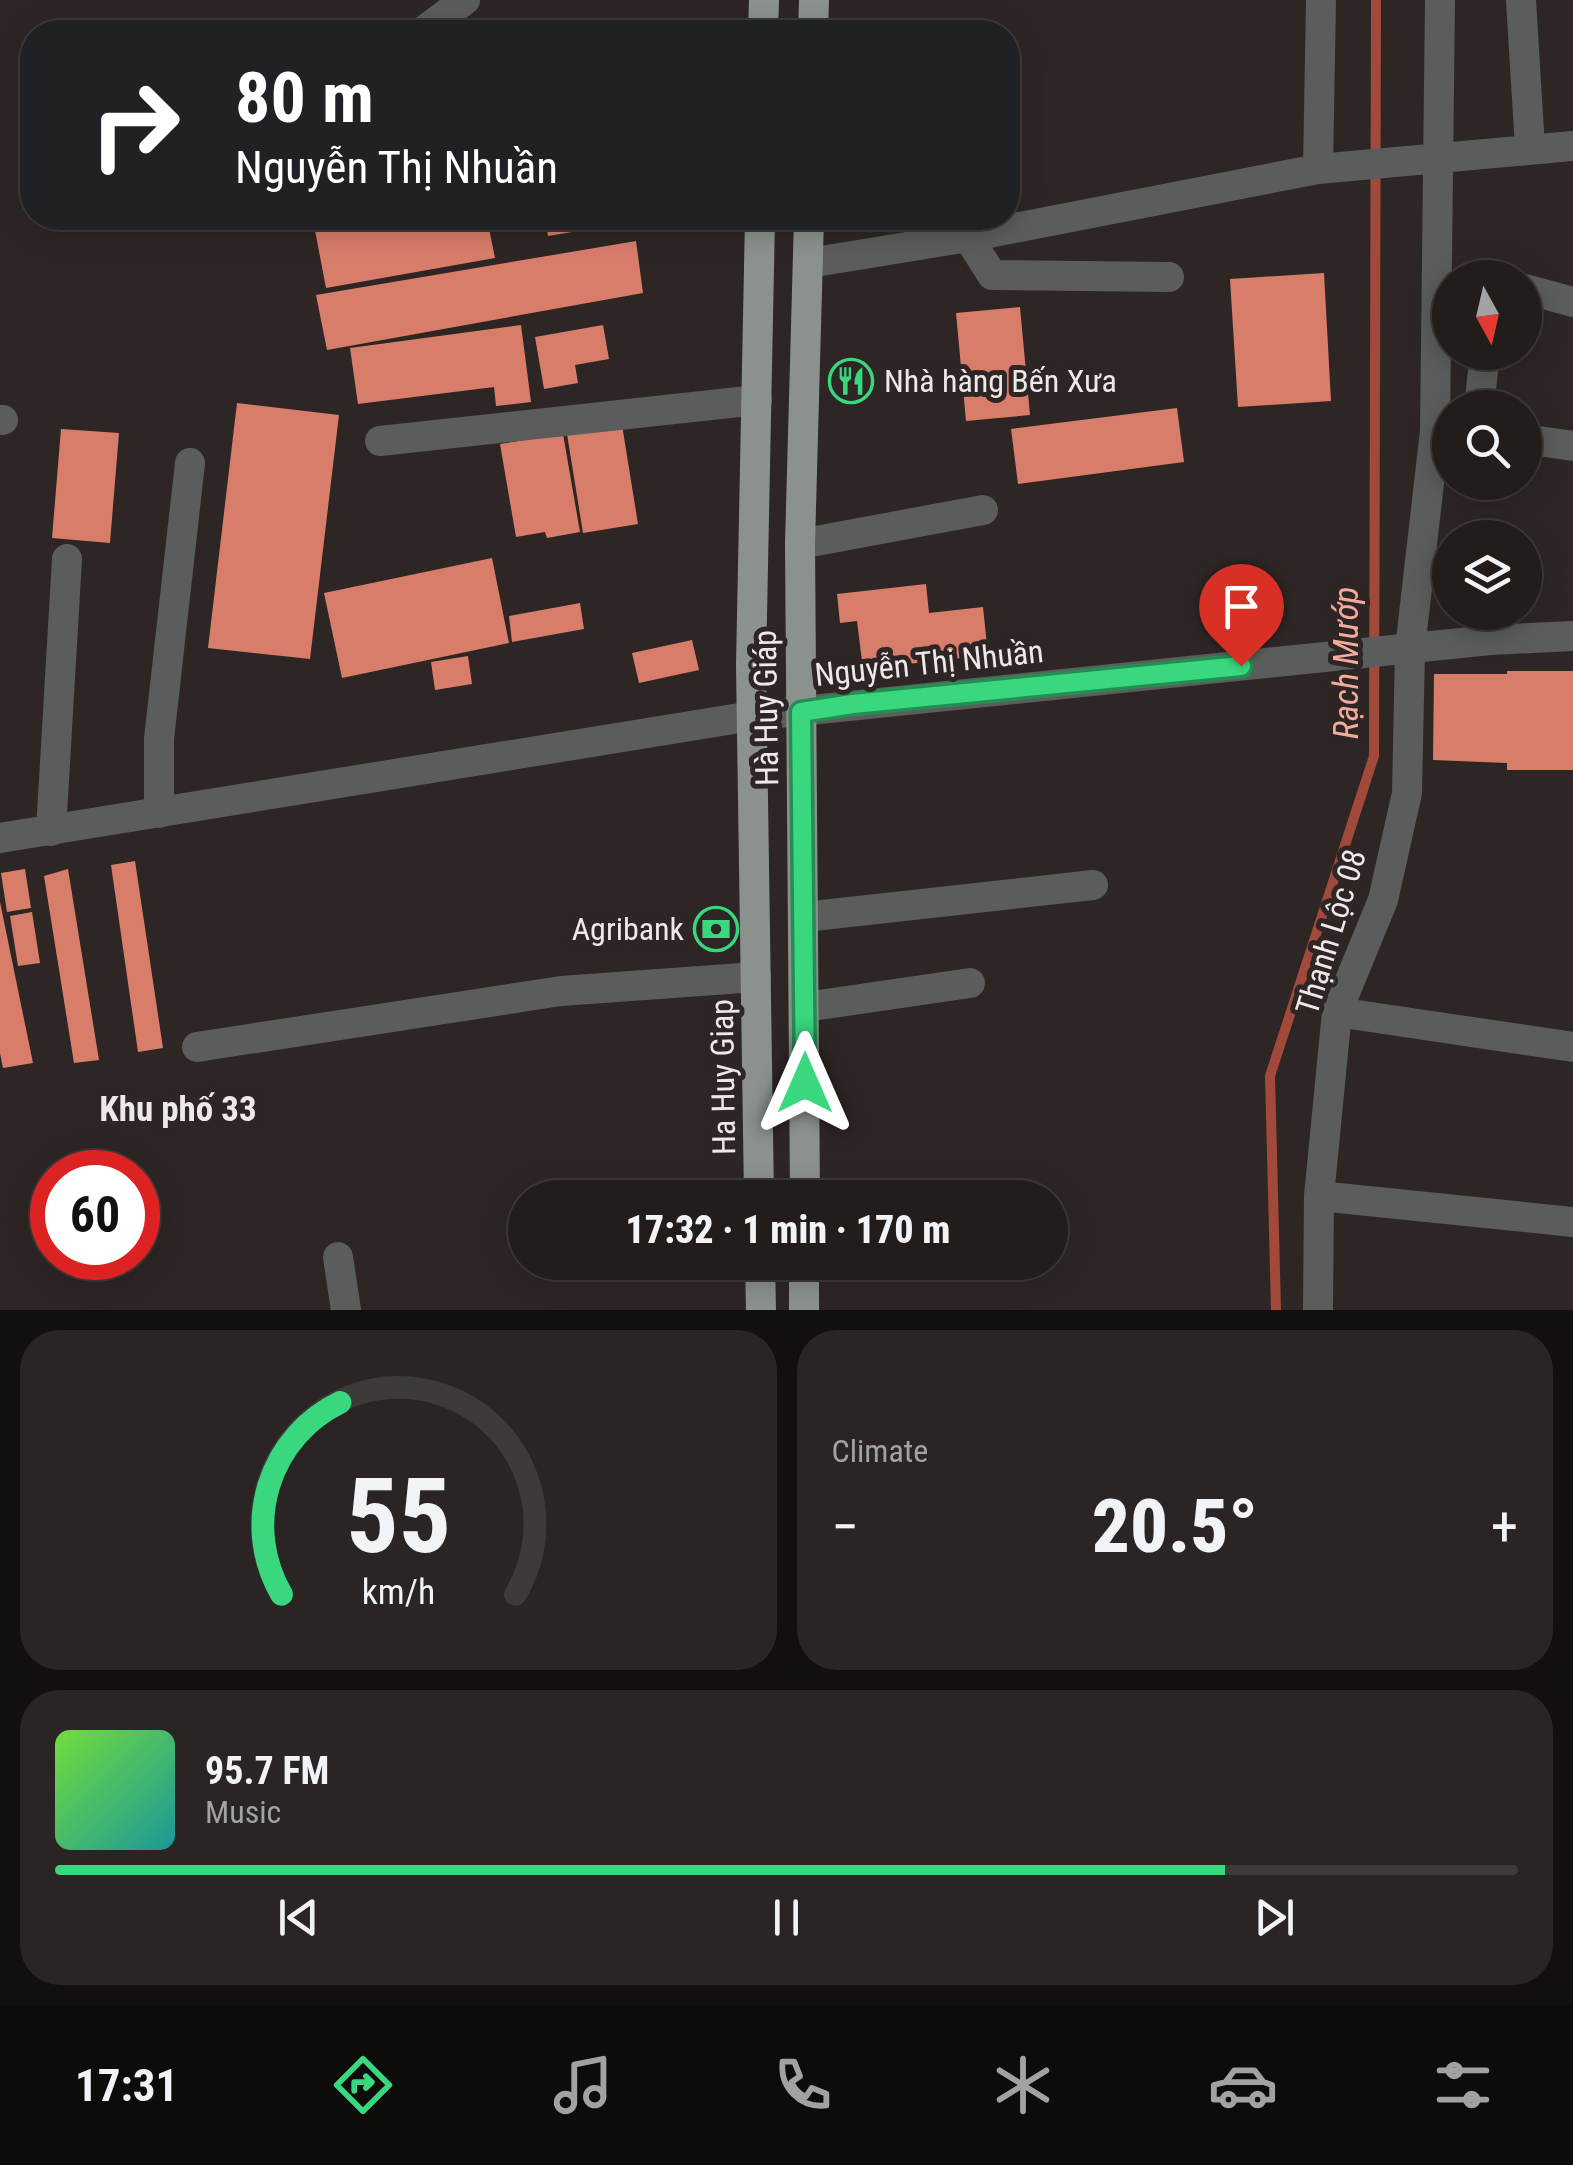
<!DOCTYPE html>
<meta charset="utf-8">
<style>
body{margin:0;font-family:"Roboto Condensed",sans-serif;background:#2a2524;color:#f1f3f6;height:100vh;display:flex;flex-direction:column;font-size:38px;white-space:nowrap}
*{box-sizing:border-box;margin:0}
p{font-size:32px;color:#a2a1a3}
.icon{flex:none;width:55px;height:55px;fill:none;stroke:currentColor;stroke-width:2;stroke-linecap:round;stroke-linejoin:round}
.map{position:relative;height:1310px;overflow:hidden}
.drawer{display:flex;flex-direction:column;gap:20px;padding:20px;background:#130f0f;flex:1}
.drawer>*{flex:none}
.banner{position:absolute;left:20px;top:20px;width:1000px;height:210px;border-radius:40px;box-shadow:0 5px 25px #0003,0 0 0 2px #3f3a3a;background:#202124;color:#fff;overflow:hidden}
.needle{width:65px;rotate:172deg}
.tools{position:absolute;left:1432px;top:260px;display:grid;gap:20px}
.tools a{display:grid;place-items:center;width:110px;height:110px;border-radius:50%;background:#221c1b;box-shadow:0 5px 25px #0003,0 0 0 2px #3f3a3a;font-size:50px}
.speed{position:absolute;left:30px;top:1150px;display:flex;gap:20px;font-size:50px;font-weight:700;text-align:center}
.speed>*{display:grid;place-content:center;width:130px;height:130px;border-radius:50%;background:#221c1b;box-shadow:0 5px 25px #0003,0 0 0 2px #3f3a3a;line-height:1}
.speed .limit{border:15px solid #d22;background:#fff;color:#111}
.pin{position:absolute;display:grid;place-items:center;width:85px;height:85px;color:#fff;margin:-102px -42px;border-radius:50% 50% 50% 0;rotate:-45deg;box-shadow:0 0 10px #0007}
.pin .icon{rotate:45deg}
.me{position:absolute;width:110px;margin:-55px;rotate:0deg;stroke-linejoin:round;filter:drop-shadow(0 0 8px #0008)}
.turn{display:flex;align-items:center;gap:35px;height:210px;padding:0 50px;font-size:45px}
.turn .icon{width:130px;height:130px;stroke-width:2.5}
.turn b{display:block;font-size:70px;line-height:85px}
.big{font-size:75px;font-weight:800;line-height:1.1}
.drawer .card{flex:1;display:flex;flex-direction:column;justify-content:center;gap:15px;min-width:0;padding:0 35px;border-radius:40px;background:#2a2524}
.drawer .dial{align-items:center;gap:0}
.dial svg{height:260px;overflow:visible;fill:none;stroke:#3f3a3a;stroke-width:7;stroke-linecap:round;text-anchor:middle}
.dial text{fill:#f1f3f6;stroke:none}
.song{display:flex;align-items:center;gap:30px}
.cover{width:120px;height:120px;border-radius:15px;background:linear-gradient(135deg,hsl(100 70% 55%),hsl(180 70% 35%))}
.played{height:10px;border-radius:5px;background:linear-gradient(90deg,#39d87f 80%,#3f3a3a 80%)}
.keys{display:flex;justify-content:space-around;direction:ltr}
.heat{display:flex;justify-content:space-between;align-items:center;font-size:55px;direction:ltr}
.drawer .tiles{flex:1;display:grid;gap:20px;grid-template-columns:1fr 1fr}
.card:last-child{grid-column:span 2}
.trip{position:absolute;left:508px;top:1180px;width:560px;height:100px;border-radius:50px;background:#221c1b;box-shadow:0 5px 25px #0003,0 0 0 2px #3f3a3a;font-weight:800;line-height:100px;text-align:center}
.tab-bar{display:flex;height:160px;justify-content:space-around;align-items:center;background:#0e0b0b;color:#a2a1a3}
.tab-bar .icon{width:70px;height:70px}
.tab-bar .active{color:#39d87f}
.tab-bar b{font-size:45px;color:#f1f3f6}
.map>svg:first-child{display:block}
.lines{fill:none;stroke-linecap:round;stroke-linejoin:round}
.stream{stroke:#a14a3b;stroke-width:10}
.building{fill:#d97d6b}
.minor{stroke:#5a5d5b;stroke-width:30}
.major{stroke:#8b928d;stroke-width:30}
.route-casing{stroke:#258c53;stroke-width:25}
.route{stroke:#39d87f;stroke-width:18}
.labels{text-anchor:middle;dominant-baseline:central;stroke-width:10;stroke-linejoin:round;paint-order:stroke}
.poi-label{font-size:32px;fill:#eee9e8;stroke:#2d2624;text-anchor:start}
.street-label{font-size:32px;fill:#eee9e8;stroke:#2d2624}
.water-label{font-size:35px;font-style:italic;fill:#f4ab9d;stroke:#2d2624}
.neighbourhood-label{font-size:35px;font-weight:bold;fill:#eee9e8;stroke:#2d2624}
</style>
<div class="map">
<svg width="1573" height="1310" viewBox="0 0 1573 1310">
<rect width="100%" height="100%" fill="#2d2624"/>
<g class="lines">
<path class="stream" d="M1276 1310 1270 1076 1374 756 1376 0"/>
</g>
<path class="building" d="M351 218H487L495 258 326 288 314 225Z
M545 218H645V220L548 236Z
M636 241 643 293 327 350 316 295Z
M1324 273 1331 401 1238 407 1230 279Z
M1020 307 1030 415 966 421 956 313Z
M521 325 531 402 496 406 494 387 358 404 350 348Z
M603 325 609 359 575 365 578 383 544 389 535 337Z
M237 403 339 415 310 659 208 648Z
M1177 408 1184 462 1018 484 1011 429Z
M622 425 638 524 583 533 567 434Z
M61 429 119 433 110 543 52 538Z
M563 434 580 532 547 538 545 532 516 537 500 444Z
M492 558 509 643 342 678 324 593Z
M926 584 929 613 983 607 988 655 863 669 857 621 840 623 837 594Z
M580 603 584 629 512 642 509 616Z
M692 640 699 670 639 683 632 653Z
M468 656 472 684 435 690 431 662Z
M1507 671H1573V770H1507V763L1433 760 1434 674H1507Z
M135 861 163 1048 138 1052 111 865Z
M25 869 31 908 7 912 1 873Z
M68 869 99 1060 74 1063 44 876Z
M0 902 33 1063 3 1068 0 1053Z
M32 912 40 963 18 966 10 916Z"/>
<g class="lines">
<path class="minor" d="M1521 0 1530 148
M422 32 465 0
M1318 169 1321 0
M968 237 992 275 1169 277
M809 263 968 237 1318 169 1573 146
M1525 289 1573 302
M1479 408 1485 352
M0 420H3
M1525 439 1573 446
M380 441 757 400
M800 544 983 510
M159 813V739L190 463
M51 831 67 559
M0 838 752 716 1490 640 1573 636
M804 917 1093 885
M805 1007 970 983
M1337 1012 1573 1047
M197 1047 561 991 756 977
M1319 1196 1573 1222
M338 1257 346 1310
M1318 1310 1319 1196 1337 1012 1383 900 1407 793 1410 649 1435 431 1440 0"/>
<path class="major" d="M763 32 764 0
M813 32 814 0
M759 1198 751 665 760 218
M805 1198 800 544 809 218
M760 1262 761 1310
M804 1310V1262"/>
</g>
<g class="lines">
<defs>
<path id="route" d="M805 1083 801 712 853 704 1241 666"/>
</defs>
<use href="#route" class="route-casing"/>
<use href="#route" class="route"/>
</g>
<defs>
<symbol id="restaurant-ring" viewBox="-11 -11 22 22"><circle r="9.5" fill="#2d2624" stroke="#39d87f" stroke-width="1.5"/><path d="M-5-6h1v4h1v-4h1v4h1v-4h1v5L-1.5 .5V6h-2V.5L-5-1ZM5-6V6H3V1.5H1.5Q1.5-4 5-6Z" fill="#39d87f"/></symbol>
<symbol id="bank-ring" viewBox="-11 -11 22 22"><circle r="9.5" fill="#2d2624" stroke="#39d87f" stroke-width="1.5"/><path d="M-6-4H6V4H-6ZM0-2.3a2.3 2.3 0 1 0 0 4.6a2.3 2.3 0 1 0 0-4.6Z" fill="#39d87f"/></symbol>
</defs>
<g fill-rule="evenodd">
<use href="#restaurant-ring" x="826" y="356" width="50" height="50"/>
<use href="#bank-ring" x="691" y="904" width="50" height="50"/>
</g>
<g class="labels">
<g class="poi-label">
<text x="884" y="381">Nhà hàng Bến Xưa</text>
<text x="684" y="929" text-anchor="end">Agribank</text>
</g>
<g class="street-label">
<text transform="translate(929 663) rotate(-6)">Nguyễn Thị Nhuần</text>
<text transform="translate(766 708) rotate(-91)">Hà Huy Giáp</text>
<text transform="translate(1331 932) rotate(-73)">Thạnh Lộc 08</text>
<text transform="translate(723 1077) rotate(-91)">Ha Huy Giap</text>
</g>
<g class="water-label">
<text transform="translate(1346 663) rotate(-90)">Rạch Mướp</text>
</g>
<g class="neighbourhood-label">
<text x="178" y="1109">Khu phố 33</text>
</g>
</g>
</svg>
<div class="tools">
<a><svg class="needle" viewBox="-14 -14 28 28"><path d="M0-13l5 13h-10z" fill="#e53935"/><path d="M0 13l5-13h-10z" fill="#a2a1a3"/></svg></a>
<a><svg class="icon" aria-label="search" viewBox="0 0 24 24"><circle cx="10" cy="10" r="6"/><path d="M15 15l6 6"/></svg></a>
<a><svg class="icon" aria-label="layers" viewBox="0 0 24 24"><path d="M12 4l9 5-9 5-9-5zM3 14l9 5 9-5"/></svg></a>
</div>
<div class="speed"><div class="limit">60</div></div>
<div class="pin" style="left:1241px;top:666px;background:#d93025"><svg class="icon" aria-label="arrive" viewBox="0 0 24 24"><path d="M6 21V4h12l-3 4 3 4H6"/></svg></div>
<svg class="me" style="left:805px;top:1083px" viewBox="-20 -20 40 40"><path d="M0-17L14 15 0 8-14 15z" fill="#39d87f" stroke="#fff" stroke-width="4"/></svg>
<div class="trip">17:32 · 1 min · 170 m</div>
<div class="banner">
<div class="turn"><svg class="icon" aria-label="right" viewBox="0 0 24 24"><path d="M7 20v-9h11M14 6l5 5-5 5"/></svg><div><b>80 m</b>Nguyễn Thị Nhuần</div></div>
</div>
</div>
<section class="drawer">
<div class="tiles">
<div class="card dial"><svg viewBox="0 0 100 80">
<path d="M14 69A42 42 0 1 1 86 69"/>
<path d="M14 69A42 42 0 0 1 32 10" stroke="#39d87f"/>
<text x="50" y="56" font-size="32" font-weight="700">55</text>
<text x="50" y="72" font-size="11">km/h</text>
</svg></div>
<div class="card"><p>Climate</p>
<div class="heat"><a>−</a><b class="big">20.5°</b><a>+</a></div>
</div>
<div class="card">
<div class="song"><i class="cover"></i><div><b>95.7 FM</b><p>Music</p></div></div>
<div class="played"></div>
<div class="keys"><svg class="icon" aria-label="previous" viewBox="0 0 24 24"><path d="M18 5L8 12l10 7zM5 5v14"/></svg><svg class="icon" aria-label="pause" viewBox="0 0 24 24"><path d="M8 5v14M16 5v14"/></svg><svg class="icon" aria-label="next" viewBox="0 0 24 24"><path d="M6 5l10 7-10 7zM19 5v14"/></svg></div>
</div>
</div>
</section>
<nav class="tab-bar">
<b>17:31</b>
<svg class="icon active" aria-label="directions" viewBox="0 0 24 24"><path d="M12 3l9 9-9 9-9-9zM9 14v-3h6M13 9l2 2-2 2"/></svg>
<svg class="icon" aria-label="music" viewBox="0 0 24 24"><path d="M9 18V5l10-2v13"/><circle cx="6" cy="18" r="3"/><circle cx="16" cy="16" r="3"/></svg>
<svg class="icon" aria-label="phone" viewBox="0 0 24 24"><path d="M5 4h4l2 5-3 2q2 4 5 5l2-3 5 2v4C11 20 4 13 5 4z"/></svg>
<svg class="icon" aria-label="climate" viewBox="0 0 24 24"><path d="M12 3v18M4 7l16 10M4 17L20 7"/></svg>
<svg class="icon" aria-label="car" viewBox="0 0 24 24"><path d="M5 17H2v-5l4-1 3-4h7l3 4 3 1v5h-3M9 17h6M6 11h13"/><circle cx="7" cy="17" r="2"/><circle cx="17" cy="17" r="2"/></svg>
<svg class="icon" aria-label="filters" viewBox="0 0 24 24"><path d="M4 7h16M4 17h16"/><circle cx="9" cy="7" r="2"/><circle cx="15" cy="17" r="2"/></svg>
</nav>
